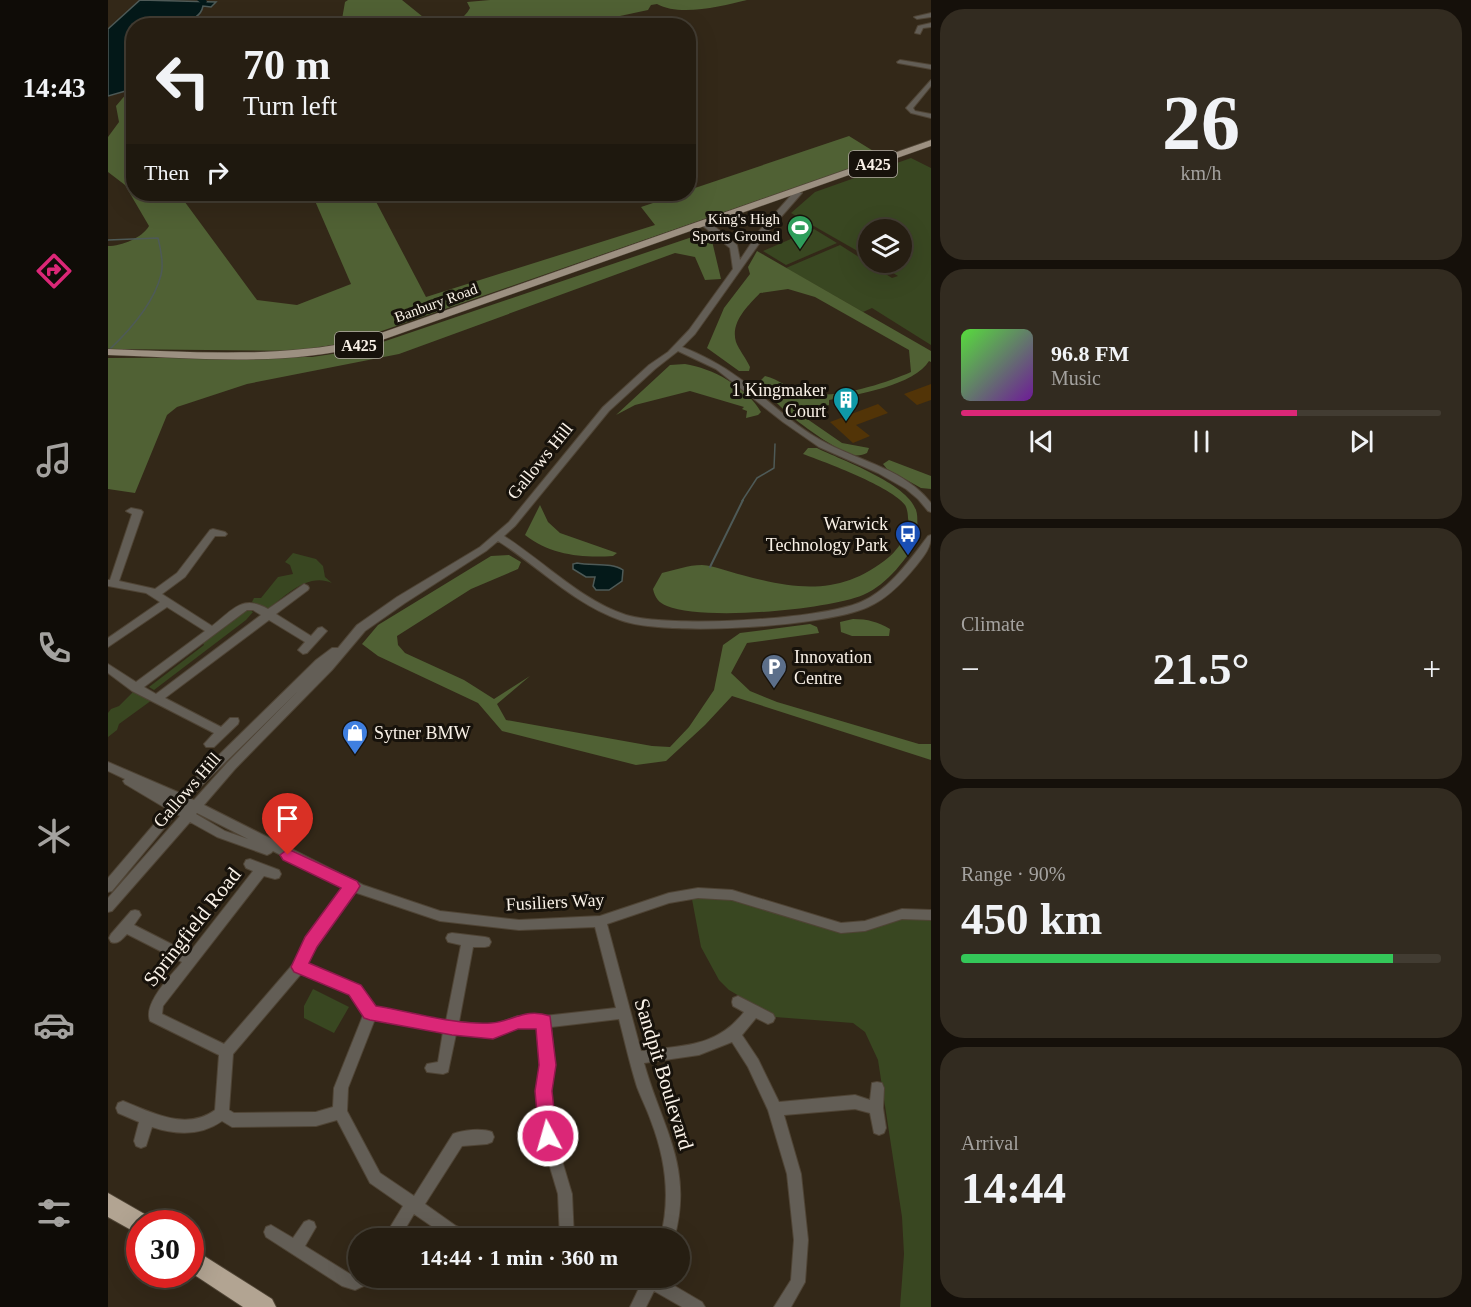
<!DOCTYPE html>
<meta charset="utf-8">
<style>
body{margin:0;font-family:Georgia,serif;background:#322b20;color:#f1f3f6;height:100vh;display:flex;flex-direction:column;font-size:22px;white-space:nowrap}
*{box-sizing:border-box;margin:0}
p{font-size:20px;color:#a4a29f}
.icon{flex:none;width:33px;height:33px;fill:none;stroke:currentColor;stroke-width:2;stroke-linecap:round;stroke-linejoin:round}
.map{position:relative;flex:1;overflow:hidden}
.details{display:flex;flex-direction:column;gap:9px;padding:9px;background:#15100a;width:540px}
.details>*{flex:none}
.guide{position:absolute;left:18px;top:18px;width:570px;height:183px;border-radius:24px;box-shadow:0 6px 24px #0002,0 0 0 2px #423c32;background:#261e12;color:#f1f3f6;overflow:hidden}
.buttons{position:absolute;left:750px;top:219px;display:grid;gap:12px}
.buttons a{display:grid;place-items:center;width:54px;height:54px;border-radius:50%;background:#261e12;box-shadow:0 6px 24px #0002,0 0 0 2px #423c32;font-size:30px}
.speed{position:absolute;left:18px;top:1210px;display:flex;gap:12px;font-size:30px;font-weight:700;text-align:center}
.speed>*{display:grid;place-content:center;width:78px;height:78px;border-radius:50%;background:#261e12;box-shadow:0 6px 24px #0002,0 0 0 2px #423c32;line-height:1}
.speed .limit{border:9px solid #d22;background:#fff;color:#111}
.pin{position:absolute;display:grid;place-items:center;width:51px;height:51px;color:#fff;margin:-62px -26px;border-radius:50% 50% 50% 0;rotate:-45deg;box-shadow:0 0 6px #0007}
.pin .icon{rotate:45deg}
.me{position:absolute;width:66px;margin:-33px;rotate:354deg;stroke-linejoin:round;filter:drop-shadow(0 0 4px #0008)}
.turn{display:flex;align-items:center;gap:21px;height:126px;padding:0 18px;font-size:27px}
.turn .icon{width:78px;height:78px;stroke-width:2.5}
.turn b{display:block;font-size:42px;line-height:51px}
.then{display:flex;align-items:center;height:57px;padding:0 18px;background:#0003;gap:12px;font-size:22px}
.big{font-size:45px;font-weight:600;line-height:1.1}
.details .tile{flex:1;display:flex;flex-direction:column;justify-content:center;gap:9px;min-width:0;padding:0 21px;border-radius:24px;background:#322b20}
.details .dial{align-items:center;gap:0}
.dial b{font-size:78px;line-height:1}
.song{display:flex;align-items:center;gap:18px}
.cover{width:72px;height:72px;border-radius:9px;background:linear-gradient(135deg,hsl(110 70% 55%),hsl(280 70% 35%))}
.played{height:6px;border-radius:3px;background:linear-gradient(90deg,#db2777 70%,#423c32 70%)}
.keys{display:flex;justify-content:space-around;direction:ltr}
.heat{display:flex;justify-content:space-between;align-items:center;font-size:33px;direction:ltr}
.charge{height:9px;border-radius:4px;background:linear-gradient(90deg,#34c759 90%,#423c32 0)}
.trip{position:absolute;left:240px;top:1228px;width:342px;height:60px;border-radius:30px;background:#261e12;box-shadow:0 6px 24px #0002,0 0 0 2px #423c32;font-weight:600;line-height:60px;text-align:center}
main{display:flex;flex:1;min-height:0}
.dock{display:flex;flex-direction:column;width:108px;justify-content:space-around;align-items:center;background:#0f0c07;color:#a4a29f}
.dock .icon{width:42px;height:42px}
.dock .active{color:#db2777}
.dock b{font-size:27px;color:#f1f3f6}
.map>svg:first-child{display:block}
.green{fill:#394721}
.forest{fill:#506134}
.water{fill:#041919;stroke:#4e5a57;stroke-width:1.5}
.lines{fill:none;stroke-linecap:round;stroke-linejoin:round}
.stream-far1{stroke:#4e5a57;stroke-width:1.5}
.stream{stroke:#4e5a57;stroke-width:2}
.river{fill:#041919;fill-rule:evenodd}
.building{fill:#523407}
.minor-casing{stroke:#4f4435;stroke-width:2}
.major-casing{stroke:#4f4435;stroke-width:1}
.highway-casing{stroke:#4f4435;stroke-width:2}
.minor{fill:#635e56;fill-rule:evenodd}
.major{fill:#9c9081;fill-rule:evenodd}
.highway{fill:#b2a492;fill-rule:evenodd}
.route{fill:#db2777;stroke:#8e194d;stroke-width:1.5}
.labels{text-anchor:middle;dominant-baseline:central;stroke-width:6;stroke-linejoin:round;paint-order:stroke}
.far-poi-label{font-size:15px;fill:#faf2e8;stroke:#17120b;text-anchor:end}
.far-street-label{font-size:15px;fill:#faf2e8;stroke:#17120b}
.shield{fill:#17120b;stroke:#b6afa6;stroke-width:1.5}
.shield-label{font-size:16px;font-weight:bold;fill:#faf2e8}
.poi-label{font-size:18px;fill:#faf2e8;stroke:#17120b;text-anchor:end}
.street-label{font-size:18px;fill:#faf2e8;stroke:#17120b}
.near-street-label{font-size:21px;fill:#faf2e8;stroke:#17120b}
</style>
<main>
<nav class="dock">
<b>14:43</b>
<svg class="icon active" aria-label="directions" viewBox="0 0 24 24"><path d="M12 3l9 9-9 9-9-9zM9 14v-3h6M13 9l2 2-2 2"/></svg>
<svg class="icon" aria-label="music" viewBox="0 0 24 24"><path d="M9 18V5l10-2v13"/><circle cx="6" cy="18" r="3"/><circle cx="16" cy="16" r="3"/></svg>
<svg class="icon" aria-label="phone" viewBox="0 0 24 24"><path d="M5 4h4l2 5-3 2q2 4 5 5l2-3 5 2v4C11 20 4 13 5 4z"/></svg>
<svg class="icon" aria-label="climate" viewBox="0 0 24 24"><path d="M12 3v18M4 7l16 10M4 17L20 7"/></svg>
<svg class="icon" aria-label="car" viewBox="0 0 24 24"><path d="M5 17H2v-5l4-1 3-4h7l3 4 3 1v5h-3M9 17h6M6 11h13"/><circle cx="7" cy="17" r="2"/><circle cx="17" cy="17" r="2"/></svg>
<svg class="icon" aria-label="filters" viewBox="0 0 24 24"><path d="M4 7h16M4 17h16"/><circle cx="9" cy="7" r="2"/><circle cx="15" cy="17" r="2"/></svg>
</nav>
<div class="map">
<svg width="823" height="1307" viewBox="0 0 823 1307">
<rect width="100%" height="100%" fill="#332818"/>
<path class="green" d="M803 158 823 168V345L764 308 755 312 678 268 732 245 784 278 790 276 769 263 794 262V230H760V257L683 213 707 192Z
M706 229 729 243 678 265 655 251Z
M185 553 208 559 215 566 217 577 224 583C200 572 177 596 160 609L144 602 146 598H153L170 577 185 574 182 565 177 562Z
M142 610 145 612 138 620 46 690 41 687 96 645 94 641 136 611Z
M25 692 44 700 11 724 9 730 0 737V713L3 709 11 706Z
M604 893 719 925 769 922 823 915V1307H792L796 1254 794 1217 770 1060 757 1032 745 1023 667 1017 621 990 611 980 593 947 583 894Z
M205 989 241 1007 226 1033 196 1018V1006Z"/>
<path class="forest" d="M240 0H294L325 25H233L237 2Z
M382 0H639C614 6 572 17 549 4L543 5 540 10 470 25H334C346 22 356 20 362 8L359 2Z
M25 86 26 194H71L149 300 189 305 243 284 204 194H264L318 297 547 225 533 207 572 194H580L581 190 741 136 775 157 242 342 189 351 0 349V246C14 246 34 238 41 226L17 185 0 172V137L11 122 8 106Z
M587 236 604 241 613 279 597 280 587 257 567 253 291 354 139 384 69 407 59 415 27 493 0 489V358L204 357 251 350Z
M649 251 823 351V362L821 361C807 385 748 395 721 400V405L692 414 734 443 761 448 759 453C755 455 750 456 745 455 724 449 657 402 653 380L657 376C671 379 682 390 695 393 725 400 776 384 803 372L801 350 707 297 680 289 652 293C640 306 622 322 628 342 631 350 638 358 642 367L641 371H631L599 348 616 308 642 274 640 267Z
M577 364C604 368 639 387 653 412L650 415 638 418 639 411 634 409 636 407 582 391 527 405 508 415 562 365Z
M700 448H709C733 460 799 483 808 510 811 519 807 524 813 536 798 558 781 584 755 595 719 610 595 621 559 606 551 603 547 598 545 589L554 573C567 570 580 565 594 565 607 566 621 572 634 575 689 590 734 596 781 557 790 550 803 531 800 518 800 514 799 508 797 505 784 487 717 462 695 454Z
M781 460 823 476V489L813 488 779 469 775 464Z
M432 505 440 522 452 533 509 553 505 556C473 558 443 555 417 535Z
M401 555 413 562 410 569 363 589 289 636 290 645 297 653 356 680 386 699 422 676 389 704 398 720 544 746 562 747 581 727 606 690 615 645 632 633 702 624 709 627 711 633 639 643 623 673 642 691 669 702 811 744H823V760L624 696 597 725 558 761 528 765 394 731 370 703 270 656 254 644 270 625 383 556Z
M745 619C760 619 770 622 782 629L781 636H744L733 632 732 622Z"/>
<path class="water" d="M32 0 108 2 103 7 95 6C91 29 44 26 26 26 26 43 30 71 17 83L21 90 0 96V29Z
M469 563C484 566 504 562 515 570L514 581 501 590H488L485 586 487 577H478L465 569V564Z"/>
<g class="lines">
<path class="stream-far1" d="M0 240 50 238C53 250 56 264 53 275 46 302 22 330 2 349
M634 501 649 478 666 468 667 444"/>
<path class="stream" d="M602 567 635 500"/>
<path class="river" d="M89 0H98L99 2 95 5Z"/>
</g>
<path class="building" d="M823 384V400L809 405 796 394Z
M770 404 780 413 748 425 762 436 745 443 722 422Z"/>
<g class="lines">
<defs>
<path id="minor" d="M823 13V17L809 19 806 17Z
M823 23V27L815 28 812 34 807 33 810 26Z
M792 60 823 65V69L790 63 789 62Z
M823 80V86L805 108 807 111 823 114V118L803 113 798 108Z
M687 191 694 193 658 234 587 334 574 347C595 355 613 365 631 378 661 400 686 427 720 444 755 462 797 470 823 503V512L820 511 810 499 798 489 770 473 711 447 675 422 608 369 570 351 547 369 501 411 407 526 396 536C435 561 474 601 518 615 560 628 712 620 753 602 781 590 802 560 820 536L823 535C823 548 816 556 808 566 795 582 779 599 760 607 716 627 557 637 512 620 466 604 431 567 390 541L378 551 297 603 257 631 224 670 127 769 96 805 255 885 332 911 411 920 492 916 561 893 590 888 624 890 733 923 757 921 794 909 823 910V920L794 919 757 931 733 933 624 900 590 898 561 903 499 924 533 1051C575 1045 608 1048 636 1012L625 1006 624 1002 625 998 630 996 665 1014 667 1018 665 1022 660 1024 648 1018 634 1035 650 1059 671 1102 747 1095 762 1100 764 1083 769 1082 774 1083 776 1088 775 1108 778 1128 776 1133 771 1135 766 1133 762 1113 747 1109 676 1115 693 1174 700 1240 697 1282 683 1307H666L683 1280 686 1240 679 1174 660 1110 640 1067 624 1042 591 1055 536 1063C554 1128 586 1167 566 1239H552C563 1199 558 1160 543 1121 539 1109 533 1098 529 1087 522 1065 517 1042 511 1019L443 1027 447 1065 442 1091 447 1137 464 1194 466 1239H452L450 1194 433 1137 428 1091 433 1065 430 1028H410L385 1037 348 1034 340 1072 335 1074 319 1072 317 1068 319 1064 330 1062 335 1032 267 1019 240 1088 239 1111 272 1173 306 1196 345 1134C355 1130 374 1128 384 1132L386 1137 384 1142 379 1144 354 1146 317 1204 348 1226 368 1234 370 1239H345L338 1236 306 1214 291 1239H275L295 1206 262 1183 229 1120 208 1126 124 1127 114 1121C93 1136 68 1135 44 1127L38 1146 33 1148 28 1146 26 1141 31 1122 10 1113 8 1108 10 1103 15 1101C45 1113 78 1131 107 1110L111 1055 42 1021C35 1003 63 976 74 962L19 934C14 939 10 945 3 942L1 938 3 934 23 911 27 910 31 911 33 915 26 925 81 953 145 871 138 868 136 864 138 860 142 859 171 870 173 874 171 878 167 879 156 876 55 1006 54 1014 116 1044 186 963 198 938 236 887 165 851 163 853 159 855 109 837 82 822 4 911 0 912V898L72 816 68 814 4 891 0 892V878L59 809 17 784 15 781 17 779 0 771V762L72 793 208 660 224 648H230L249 625 289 597 372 547 401 522 495 407 541 365 560 352 581 330 625 269 622 248 595 226V222H601L629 245 632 260 652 230ZM190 691 119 763 86 800 81 798ZM89 813 140 839 117 831 88 814ZM246 892 332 921 411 930 487 927 508 1008 436 1016H410L385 1025 351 1022 365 947H377L381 946 383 942 381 938 377 937 344 933 340 934 338 938 340 942 353 945 338 1021 267 1007 252 986 199 964 207 945ZM193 974 242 994 256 1013 226 1088 225 1107 208 1112 126 1113 121 1110 125 1054Z
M23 508 33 510 35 512 11 581 47 589 69 573 102 530 105 529 117 532 119 534 117 536H107L77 577 54 594 104 626C125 610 134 594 160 609L196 584 200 586 201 588 200 590 168 614 203 636 210 628 214 627 219 631 199 653 195 654 190 650 197 642 161 620 57 698 113 727 122 718H130L131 721 130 724 106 747H98L96 744 106 733 24 691 0 673V664L28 682 97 631 59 607 0 647V638L52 602 38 593 0 586V580H2L24 514 18 511ZM139 610H145L153 615 48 694 36 687Z
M201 1220 206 1222 208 1227 197 1246 242 1274 246 1275 250 1273V1278H264L262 1283 247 1290 234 1286 158 1237 156 1232 158 1227 163 1225 185 1238 196 1222Z
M531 1278H553L594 1302 597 1307H574L546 1291 538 1307H522L533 1284Z"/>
<path id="major" d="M823 140V146L257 346C173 367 86 358 0 355V349C84 352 167 358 250 341Z"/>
<path id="highway" d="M0 1193 40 1216 43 1224H32V1235L0 1217Z
M82 1247 164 1299 168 1307H135L82 1272Z"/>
</defs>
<use href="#minor" class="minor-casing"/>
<use href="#major" class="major-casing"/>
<use href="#highway" class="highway-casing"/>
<use href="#minor" class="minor"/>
<use href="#major" class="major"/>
<use href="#highway" class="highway"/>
</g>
<path class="route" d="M180 849 249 881 252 886 249 891 209 947 201 963 253 985 268 1006C305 1012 346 1025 383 1023 404 1022 417 1007 442 1016L448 1065 444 1091 449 1136 447 1142 440 1144 434 1142 431 1136 427 1091 431 1065 428 1029H410L385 1039 344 1035 262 1020 256 1018 241 995 186 972 183 967 197 937 233 888 175 860 172 855Z"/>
<defs>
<symbol id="stadium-pin" viewBox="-11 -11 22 30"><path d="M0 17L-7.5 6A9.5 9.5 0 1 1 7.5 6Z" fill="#2e9e5b" stroke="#17120b"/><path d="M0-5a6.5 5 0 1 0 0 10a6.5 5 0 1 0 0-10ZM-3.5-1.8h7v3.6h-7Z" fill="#fff"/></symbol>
<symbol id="building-pin" viewBox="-11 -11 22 30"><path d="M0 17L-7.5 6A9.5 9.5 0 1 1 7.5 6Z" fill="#0f9aa8" stroke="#17120b"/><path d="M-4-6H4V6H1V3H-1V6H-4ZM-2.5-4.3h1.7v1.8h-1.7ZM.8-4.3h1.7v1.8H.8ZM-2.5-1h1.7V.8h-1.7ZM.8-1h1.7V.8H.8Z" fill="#fff"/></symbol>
<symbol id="bus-pin" viewBox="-11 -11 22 30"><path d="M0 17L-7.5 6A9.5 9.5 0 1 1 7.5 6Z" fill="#1a4fb4" stroke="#17120b"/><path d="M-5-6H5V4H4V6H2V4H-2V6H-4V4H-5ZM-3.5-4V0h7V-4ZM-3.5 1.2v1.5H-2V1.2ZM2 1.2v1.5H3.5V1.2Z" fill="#fff"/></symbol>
<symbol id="parking-pin" viewBox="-11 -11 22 30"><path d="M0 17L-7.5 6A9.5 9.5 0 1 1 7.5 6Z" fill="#5c6f8a" stroke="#17120b"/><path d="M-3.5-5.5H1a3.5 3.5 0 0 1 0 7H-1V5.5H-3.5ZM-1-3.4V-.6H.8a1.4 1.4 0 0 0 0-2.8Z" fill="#fff"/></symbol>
<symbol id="shop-pin" viewBox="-11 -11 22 30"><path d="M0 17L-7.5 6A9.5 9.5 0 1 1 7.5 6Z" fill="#3f7fe0" stroke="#17120b"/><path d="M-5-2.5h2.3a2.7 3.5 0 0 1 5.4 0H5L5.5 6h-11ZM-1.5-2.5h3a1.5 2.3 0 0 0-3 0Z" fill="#fff"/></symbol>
</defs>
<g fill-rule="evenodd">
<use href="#stadium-pin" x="677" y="213" width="30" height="40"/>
<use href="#building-pin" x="723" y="385" width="30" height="40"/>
<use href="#bus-pin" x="785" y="519" width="30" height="40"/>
<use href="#parking-pin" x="651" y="652" width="30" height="40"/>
<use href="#shop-pin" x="232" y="718" width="30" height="40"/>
</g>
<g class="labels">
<g class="far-poi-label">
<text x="672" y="219">King's High<tspan x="672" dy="17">Sports Ground</tspan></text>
</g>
<g class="far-street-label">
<text transform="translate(328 303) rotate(-20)">Banbury Road</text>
</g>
<g class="shield">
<rect x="741" y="151" width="48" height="26" rx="4.5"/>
<rect x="227" y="332" width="48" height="26" rx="4.5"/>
</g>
<g class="shield-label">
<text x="765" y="164">A425</text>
<text x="251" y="345">A425</text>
</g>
<g class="poi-label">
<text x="718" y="390">1 Kingmaker<tspan x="718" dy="21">Court</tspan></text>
<text x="780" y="524">Warwick<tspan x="780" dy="21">Technology Park</tspan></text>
<text x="686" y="657" text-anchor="start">Innovation<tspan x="686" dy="21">Centre</tspan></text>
<text x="266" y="733" text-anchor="start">Sytner BMW</text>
</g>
<g class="street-label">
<text transform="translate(432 461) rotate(-51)">Gallows Hill</text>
<text transform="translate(79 790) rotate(-49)">Gallows Hill</text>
<text transform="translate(447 902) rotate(-3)">Fusiliers Way</text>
</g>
<g class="near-street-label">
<text transform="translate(84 927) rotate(-52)">Springfield Road</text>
<text transform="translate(556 1074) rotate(73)">Sandpit Boulevard</text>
</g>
</g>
</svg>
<div class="buttons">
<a><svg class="icon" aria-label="layers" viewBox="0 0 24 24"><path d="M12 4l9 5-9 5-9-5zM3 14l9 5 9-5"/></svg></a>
</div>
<div class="speed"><div class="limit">30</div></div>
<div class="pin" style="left:180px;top:855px;background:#d93025"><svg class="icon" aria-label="arrive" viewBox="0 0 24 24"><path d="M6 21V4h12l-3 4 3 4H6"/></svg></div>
<svg class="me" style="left:440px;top:1136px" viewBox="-20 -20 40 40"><circle r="17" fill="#db2777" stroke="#fff" stroke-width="3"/><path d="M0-11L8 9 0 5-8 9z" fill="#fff"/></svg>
<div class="trip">14:44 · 1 min · 360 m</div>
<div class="guide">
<div class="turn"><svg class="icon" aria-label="left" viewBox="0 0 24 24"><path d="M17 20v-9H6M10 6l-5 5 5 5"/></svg><div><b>70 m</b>Turn left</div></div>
<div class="then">Then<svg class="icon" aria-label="right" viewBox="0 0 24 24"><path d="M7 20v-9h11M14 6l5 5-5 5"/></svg></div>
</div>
</div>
<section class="details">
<div class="tile dial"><b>26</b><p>km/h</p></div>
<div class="tile">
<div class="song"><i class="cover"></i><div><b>96.8 FM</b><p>Music</p></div></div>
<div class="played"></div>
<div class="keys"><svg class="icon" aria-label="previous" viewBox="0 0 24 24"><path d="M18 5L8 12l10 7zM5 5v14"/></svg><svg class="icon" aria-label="pause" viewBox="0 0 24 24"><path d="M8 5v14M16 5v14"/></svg><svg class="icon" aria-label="next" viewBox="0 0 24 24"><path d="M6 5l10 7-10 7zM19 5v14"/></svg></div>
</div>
<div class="tile"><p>Climate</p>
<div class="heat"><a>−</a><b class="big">21.5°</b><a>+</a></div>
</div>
<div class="tile"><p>Range · 90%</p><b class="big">450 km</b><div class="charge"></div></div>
<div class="tile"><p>Arrival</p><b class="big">14:44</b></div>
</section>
</main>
